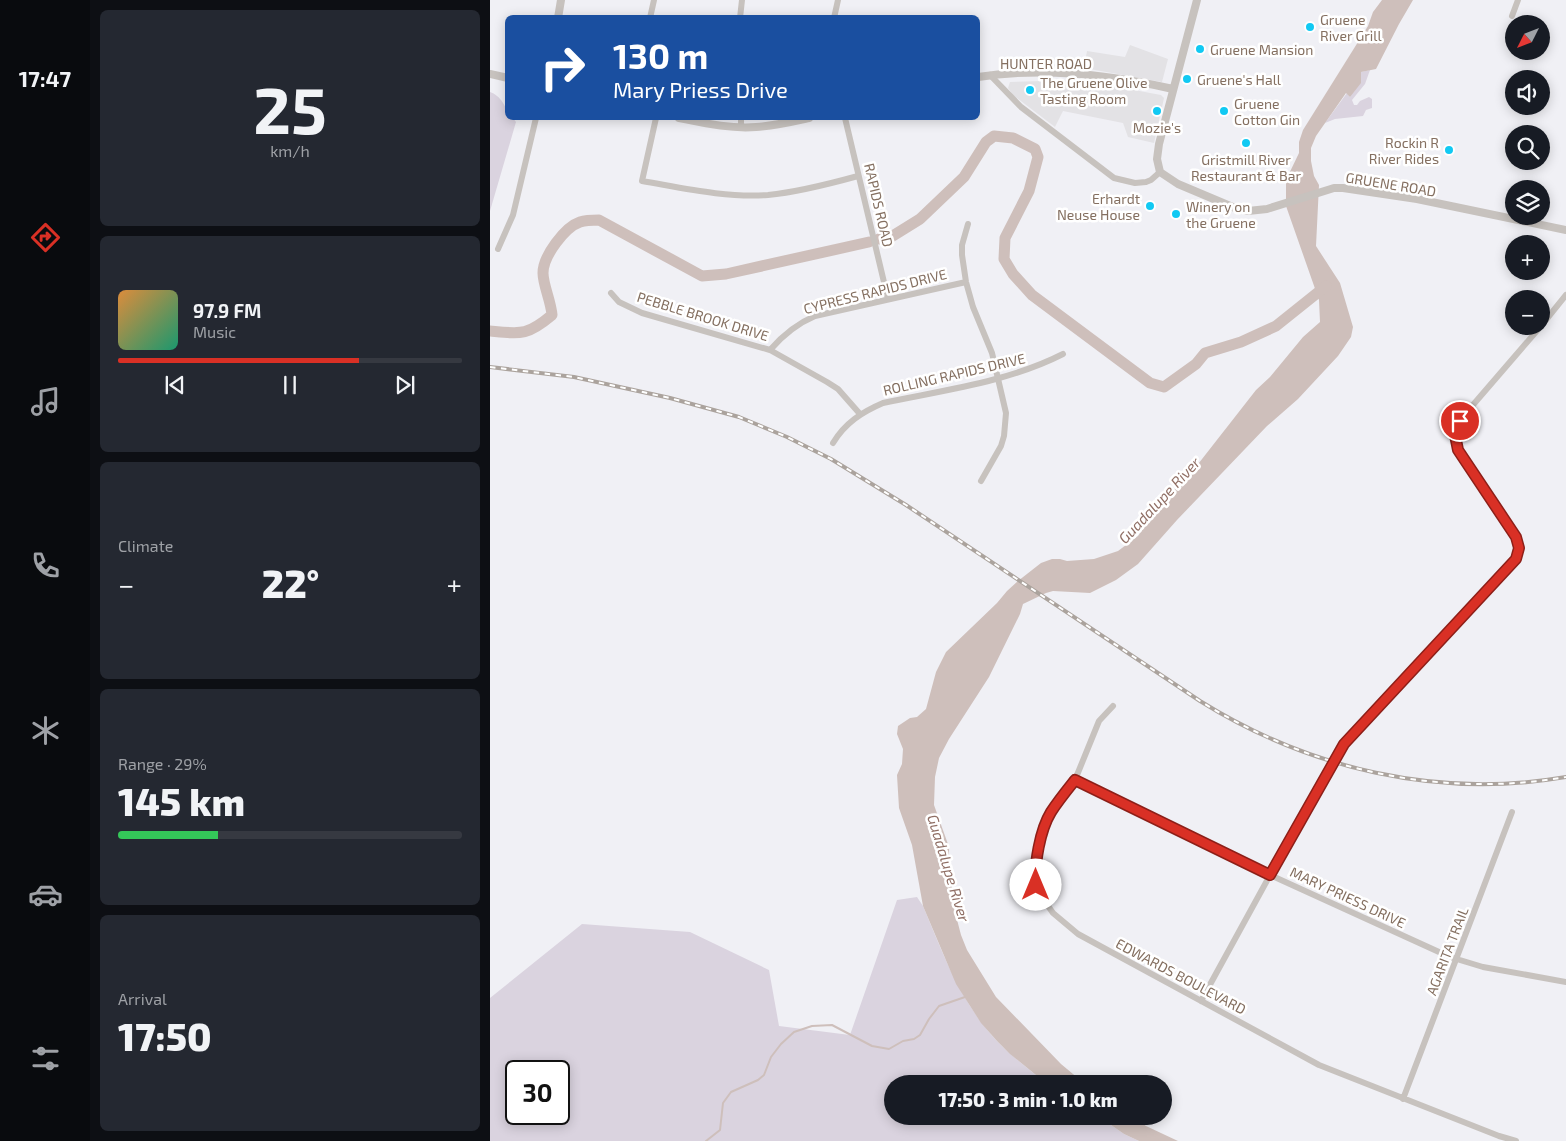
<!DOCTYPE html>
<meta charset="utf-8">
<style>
body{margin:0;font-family:"Exo 2",sans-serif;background:#242831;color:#f1f3f6;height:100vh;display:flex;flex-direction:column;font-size:19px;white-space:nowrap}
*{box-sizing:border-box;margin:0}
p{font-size:16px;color:#9ea1a6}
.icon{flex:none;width:28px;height:28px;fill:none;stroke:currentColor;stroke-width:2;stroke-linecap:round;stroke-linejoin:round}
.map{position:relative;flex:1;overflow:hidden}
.details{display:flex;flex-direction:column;gap:10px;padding:10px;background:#0d0f14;width:400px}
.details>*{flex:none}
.banner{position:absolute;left:15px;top:15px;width:475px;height:105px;border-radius:8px;box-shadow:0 2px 12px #0003;background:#1a4fa0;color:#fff;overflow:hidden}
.needle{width:32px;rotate:228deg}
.controls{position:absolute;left:1015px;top:15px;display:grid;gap:10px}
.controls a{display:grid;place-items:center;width:45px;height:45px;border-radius:50%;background:#171b24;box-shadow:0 2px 12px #0003;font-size:25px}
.speed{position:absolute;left:15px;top:1060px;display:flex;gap:10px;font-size:25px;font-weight:700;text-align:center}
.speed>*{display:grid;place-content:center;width:65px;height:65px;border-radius:50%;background:#171b24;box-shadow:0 2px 12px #0003;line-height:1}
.speed .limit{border:2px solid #111;border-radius:8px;background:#fff;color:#111}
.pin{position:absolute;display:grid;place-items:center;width:42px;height:42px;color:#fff;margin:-21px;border:2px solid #fff;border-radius:50%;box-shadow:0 1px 5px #0007}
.me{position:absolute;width:55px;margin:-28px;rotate:0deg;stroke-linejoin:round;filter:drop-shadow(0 0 4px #0008)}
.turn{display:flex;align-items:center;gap:18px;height:105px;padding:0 25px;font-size:22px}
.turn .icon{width:65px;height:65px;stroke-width:2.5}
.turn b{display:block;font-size:35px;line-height:42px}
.big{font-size:38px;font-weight:800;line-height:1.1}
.details .widget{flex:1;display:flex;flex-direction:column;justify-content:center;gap:8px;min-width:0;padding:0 18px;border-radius:8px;background:#242831}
.details .dial{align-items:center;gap:0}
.dial b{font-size:65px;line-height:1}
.song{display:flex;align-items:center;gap:15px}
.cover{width:60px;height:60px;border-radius:8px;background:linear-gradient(135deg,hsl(30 70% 55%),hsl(160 70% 35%))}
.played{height:5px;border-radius:2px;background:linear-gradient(90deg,#d93025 70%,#363941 70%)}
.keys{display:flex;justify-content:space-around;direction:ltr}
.heat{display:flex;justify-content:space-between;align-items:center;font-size:28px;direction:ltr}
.charge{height:8px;border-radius:4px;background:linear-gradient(90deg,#34c759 29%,#363941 0)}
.trip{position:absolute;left:394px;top:1075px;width:288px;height:50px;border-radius:25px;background:#171b24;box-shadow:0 2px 12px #0003;font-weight:800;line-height:50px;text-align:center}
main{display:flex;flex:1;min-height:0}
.dock{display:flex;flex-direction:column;width:90px;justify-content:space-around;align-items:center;background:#090b0e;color:#9ea1a6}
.dock .icon{width:35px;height:35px}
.dock .current{color:#d93025}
.dock b{font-size:22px;color:#f1f3f6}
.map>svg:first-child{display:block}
.built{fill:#e3e2e5}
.green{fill:#dad3df;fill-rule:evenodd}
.water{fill:#cebfbb}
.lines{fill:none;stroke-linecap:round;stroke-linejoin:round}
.stream{stroke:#cebfbb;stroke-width:2}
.river{stroke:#cebfbb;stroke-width:11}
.minor{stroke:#c7c2be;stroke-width:6}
.tertiary{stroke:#c7c2be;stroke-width:8}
.rail-casing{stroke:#aba39d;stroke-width:4}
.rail{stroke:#fff;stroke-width:2;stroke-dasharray:5.5;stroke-linecap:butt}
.route-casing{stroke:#8d1f18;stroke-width:12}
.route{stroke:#d93025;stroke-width:9}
.poi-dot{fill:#11c9f3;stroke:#fff;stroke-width:2}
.labels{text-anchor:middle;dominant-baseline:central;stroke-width:5;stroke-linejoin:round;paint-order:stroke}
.poi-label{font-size:14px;fill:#846f60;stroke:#fff;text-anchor:start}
.street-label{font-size:14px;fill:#846f60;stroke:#fff}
.water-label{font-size:15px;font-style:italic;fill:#906f65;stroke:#fff}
</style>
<main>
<nav class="dock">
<b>17:47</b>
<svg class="icon current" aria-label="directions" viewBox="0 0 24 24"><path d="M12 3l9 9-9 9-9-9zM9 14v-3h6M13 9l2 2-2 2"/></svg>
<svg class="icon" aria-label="music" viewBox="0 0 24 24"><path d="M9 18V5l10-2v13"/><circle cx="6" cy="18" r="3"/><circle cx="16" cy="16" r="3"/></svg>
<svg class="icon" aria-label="phone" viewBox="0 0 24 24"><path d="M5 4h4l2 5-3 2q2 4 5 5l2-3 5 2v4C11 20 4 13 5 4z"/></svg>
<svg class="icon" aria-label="climate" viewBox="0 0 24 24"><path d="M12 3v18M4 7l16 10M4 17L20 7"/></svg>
<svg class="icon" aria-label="car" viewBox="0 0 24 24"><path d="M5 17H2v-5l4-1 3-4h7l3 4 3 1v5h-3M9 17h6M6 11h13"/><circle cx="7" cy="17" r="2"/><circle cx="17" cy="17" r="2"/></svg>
<svg class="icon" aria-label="filters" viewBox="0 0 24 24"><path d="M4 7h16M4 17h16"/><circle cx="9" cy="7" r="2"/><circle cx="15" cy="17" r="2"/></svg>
</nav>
<section class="details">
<div class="widget dial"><b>25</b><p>km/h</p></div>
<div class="widget">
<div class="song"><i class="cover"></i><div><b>97.9 FM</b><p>Music</p></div></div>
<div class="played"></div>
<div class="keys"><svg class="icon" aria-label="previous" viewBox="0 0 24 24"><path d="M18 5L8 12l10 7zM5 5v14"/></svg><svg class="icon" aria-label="pause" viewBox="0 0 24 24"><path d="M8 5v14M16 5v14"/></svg><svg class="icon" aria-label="next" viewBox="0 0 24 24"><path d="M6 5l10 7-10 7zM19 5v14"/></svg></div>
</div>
<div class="widget"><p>Climate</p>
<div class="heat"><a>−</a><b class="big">22°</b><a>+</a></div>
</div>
<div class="widget"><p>Range · 29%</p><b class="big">145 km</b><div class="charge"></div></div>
<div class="widget"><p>Arrival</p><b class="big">17:50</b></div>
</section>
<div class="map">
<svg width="1076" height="1141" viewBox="0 0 1076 1141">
<rect width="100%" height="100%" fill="#f0f0f5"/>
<path class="built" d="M640 45 678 59 672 82 594 68 597 51 635 57Z
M590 80 671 95 674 98 664 143 638 137 633 123 573 111 565 127 523 95 518 88 520 82Z"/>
<path class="green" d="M880 70 875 84 862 100 864 105H867L870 101 879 97 882 99V108L876 110 873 116 845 119 835 123 857 93 860 97 871 72Z
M0 92C10 95 18 108 18 118H23L26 122 0 211Z
M427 897 433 906C453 954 471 1003 507 1041 522 1057 540 1070 557 1084H402V1116H608L634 1134 649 1141H0V998L92 924 200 932 279 970 289 1026 360 1035 407 900ZM26 1071H69V1114H26Z"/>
<path class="water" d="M892 0H923L909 24 886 69 871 72V83L860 97 856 93 826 136 821 148V161L824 176 829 185 826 246 850 283 863 327 861 337 848 356 808 399 777 426 687 520 648 564 626 580 600 593 563 591 556 593 533 604 530 614 499 677 459 739 449 758 445 777 444 805 459 847V862L462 877V895L465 912 471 935 477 950 506 997 571 1064 595 1084H557L520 1054 507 1041 491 1023 466 984 433 906 422 845 409 808 407 775 412 764 413 749 407 734 408 726 420 718 427 717 436 709 446 672 456 652 507 603 517 591 528 581 551 563 562 559H570L577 561 604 559 628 551 648 536 655 526 659 517 705 468 766 390 780 377 813 337 830 322 829 300 796 206V180L809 153V142L813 130 878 26 883 12Z
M608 1116H642L656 1126 688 1141H649L634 1134Z"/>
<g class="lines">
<path class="stream" d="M216 1141 230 1130 233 1103 241 1092 268 1080 274 1075 281 1057 291 1044 304 1032 322 1026 342 1025 382 1046 399 1049 413 1041 424 1039 430 1035 439 1019 449 1006 475 997"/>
<path class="river" d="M389 239 401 237 430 219 474 177 496 142 504 136 523 138 545 149 548 157 539 191 515 238 514 259 523 274 542 295 660 383 674 387 706 364 715 353 751 342 786 326 836 286
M0 331C31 334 37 336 62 315 61 301 53 285 53 273 53 256 75 227 90 222 96 220 103 220 109 220L212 276 236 274 379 242"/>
<path class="minor" d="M1022 16 1028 0
M160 18 164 0
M250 18 252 0
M344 18 348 0
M500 75 531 107 624 178 645 183 656 182 661 180 670 172
M166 118 152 181C193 188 236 198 278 195 309 192 339 184 368 176
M251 118V127
M355 118 398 299
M478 224 472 245V255L476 282 483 307 502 353 516 413 514 436 511 446 491 481
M8 249 23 215 46 118
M121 293 129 302 152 313 280 350 337 382 348 389 370 414
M1051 326 1076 295
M280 350C293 335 306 324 325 316L476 282
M343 443C355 423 372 412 393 403 454 390 518 382 573 354
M623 706 609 721 585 780 560 813 546 862 547 885 551 896 563 913 588 934 829 1065 1009 1136 1026 1141
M585 780 780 875 960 957 993 967 1076 982
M711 1001 824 795 839 771 849 750 1026 559 1029 548 1026 537 968 450C963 435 967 425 976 413L1051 326
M913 1099 1022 812"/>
<path class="tertiary" d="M707 0 669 144 667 159 670 172 688 184 745 208 758 211 777 209 844 188H853L927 199 1076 230
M68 18 71 0
M0 74 18 78
M488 77C553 67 618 74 683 89
M189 118C214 123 240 129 266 127 284 126 301 122 319 118"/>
<defs>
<path id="rail" d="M0 367 84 377 180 398 249 417 297 437 341 459 416 505 710 701C819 769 948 799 1076 777"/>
</defs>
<use href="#rail" class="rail-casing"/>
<use href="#rail" class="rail"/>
</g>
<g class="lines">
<defs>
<path id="route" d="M546 885C544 864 550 830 561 812 568 801 577 790 585 780L780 875 854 744 1026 559 1029 548 1026 537 968 450 965 435 970 421"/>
</defs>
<use href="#route" class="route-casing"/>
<use href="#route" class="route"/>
</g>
<g class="poi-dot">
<circle cx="820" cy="27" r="5"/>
<circle cx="710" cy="49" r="5"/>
<circle cx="697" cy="79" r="5"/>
<circle cx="540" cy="90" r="5"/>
<circle cx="667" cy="111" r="5"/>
<circle cx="734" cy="111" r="5"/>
<circle cx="756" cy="143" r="5"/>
<circle cx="959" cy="150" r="5"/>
<circle cx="660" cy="206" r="5"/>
<circle cx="686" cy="214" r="5"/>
</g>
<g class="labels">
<g class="poi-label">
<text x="830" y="19">Gruene<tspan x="830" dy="16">River Grill</tspan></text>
<text x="720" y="49">Gruene Mansion</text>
<text x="707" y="79">Gruene's Hall</text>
<text x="550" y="82">The Gruene Olive<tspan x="550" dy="16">Tasting Room</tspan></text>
<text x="744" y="103">Gruene<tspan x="744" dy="16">Cotton Gin</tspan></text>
<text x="667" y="127" text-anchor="middle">Mozie's</text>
<text x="949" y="142" text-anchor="end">Rockin R<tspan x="949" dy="16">River Rides</tspan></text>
<text x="756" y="159" text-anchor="middle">Gristmill River<tspan x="756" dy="16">Restaurant &amp; Bar</tspan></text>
<text x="650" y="198" text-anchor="end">Erhardt<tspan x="650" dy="16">Neuse House</tspan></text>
<text x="696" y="206">Winery on<tspan x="696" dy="16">the Gruene</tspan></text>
</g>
<g class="street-label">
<text x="556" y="63">HUNTER ROAD</text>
<text transform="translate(901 184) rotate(9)">GRUENE ROAD</text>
<text transform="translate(389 205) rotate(77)">RAPIDS ROAD</text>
<text transform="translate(385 291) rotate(-14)">CYPRESS RAPIDS DRIVE</text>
<text transform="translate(213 316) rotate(17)">PEBBLE BROOK DRIVE</text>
<text transform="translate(464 374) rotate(-13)">ROLLING RAPIDS DRIVE</text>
<text transform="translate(858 897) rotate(25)">MARY PRIESS DRIVE</text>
<text transform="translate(957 951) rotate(-69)">AGARITA TRAIL</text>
<text transform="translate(691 976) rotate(28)">EDWARDS BOULEVARD</text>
</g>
<g class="water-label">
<text transform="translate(669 500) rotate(-47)">Guadalupe River</text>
<text transform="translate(459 868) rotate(73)">Guadalupe River</text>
</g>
</g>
</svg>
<div class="controls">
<a><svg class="needle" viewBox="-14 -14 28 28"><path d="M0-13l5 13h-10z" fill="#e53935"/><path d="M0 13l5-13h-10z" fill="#9ea1a6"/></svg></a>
<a><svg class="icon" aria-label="sound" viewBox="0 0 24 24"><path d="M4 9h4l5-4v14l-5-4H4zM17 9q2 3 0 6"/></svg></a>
<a><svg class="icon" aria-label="search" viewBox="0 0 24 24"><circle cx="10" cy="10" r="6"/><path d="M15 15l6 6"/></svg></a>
<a><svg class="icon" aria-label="layers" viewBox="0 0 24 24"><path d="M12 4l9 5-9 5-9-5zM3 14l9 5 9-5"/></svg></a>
<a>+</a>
<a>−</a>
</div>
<div class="speed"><div class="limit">30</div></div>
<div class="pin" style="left:970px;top:421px;background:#d93025"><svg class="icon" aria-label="arrive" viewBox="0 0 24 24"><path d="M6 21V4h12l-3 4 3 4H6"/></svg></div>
<svg class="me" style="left:546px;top:885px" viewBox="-20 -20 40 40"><circle r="19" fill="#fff"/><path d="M0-13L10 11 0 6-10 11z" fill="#d93025"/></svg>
<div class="trip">17:50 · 3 min · 1.0 km</div>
<div class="banner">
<div class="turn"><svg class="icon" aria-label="right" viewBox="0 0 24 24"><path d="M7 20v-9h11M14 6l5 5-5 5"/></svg><div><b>130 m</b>Mary Priess Drive</div></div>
</div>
</div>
</main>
